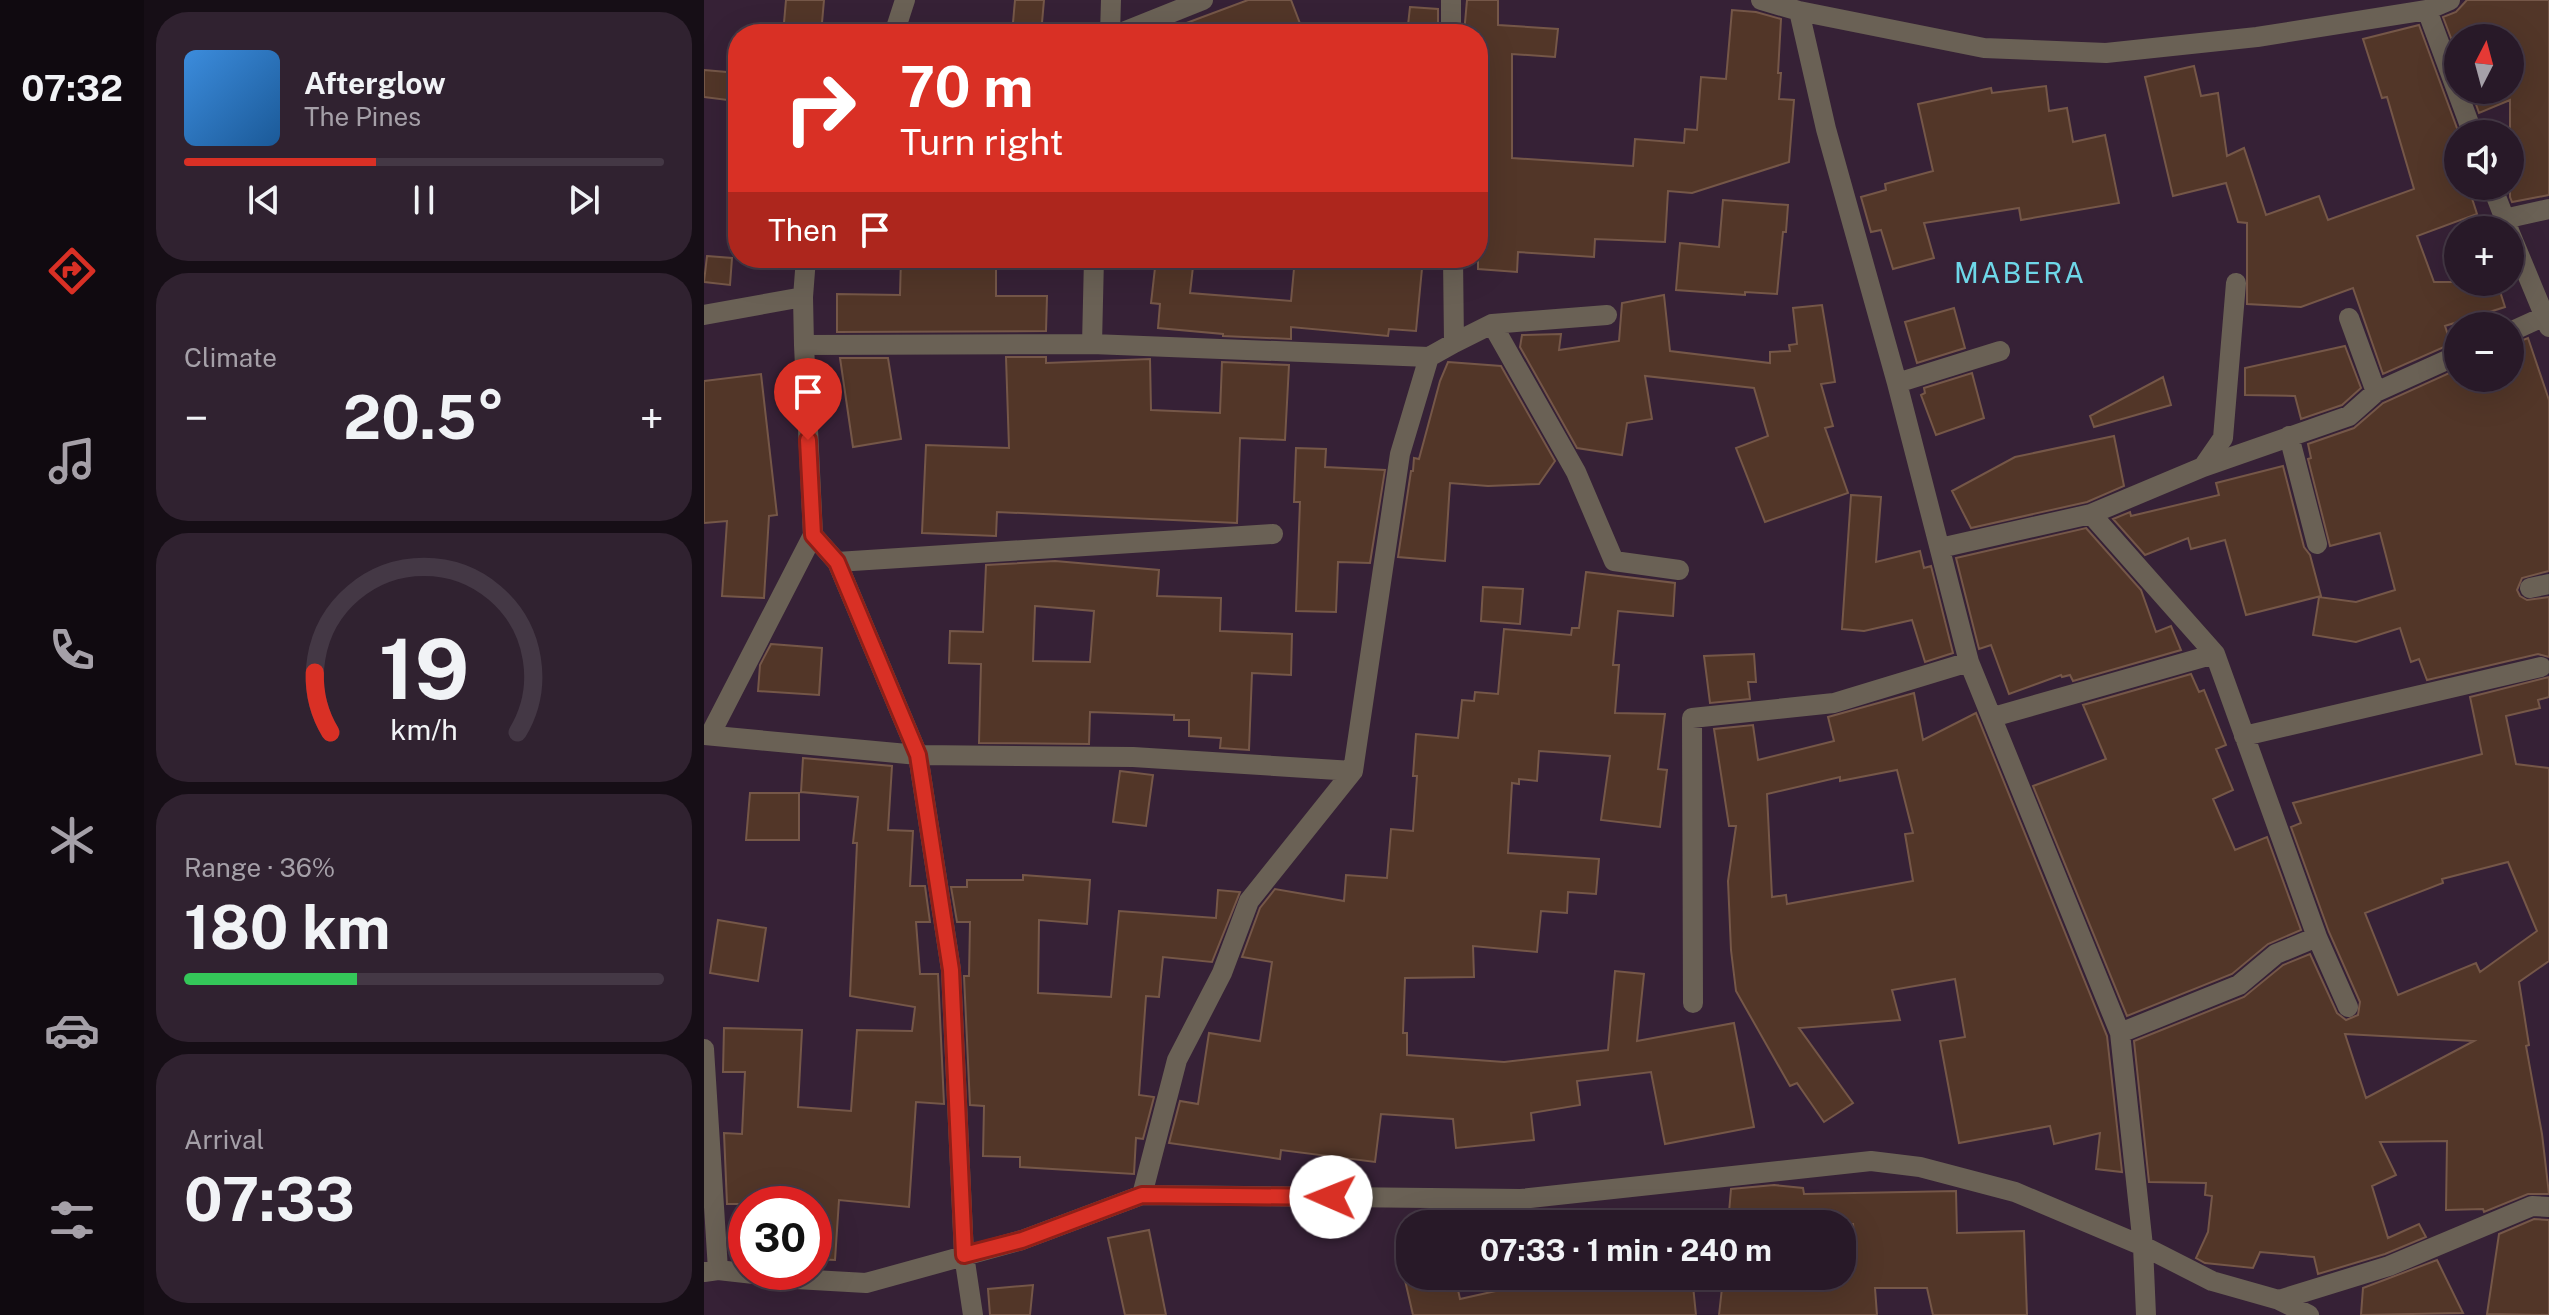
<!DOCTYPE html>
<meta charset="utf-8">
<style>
body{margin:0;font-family:"Public Sans",sans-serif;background:#302230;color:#f1f3f6;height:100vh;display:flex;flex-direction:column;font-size:30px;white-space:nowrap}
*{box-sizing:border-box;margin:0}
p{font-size:26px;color:#a5a0a8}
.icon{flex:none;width:44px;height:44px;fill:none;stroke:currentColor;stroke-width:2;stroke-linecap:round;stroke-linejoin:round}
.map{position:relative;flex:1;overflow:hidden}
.side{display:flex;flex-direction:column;gap:12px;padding:12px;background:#160e16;width:560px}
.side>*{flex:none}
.top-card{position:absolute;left:24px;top:24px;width:760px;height:244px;border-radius:32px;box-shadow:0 8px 32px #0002,0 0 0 2px #443845;background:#d93025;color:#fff;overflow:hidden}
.needle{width:52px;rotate:6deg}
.controls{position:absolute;left:1740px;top:24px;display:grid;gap:16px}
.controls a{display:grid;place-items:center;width:80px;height:80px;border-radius:50%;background:#281928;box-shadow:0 8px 32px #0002,0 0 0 2px #443845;font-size:40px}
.speed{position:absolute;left:24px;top:1186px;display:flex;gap:16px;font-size:40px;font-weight:700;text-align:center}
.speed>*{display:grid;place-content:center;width:104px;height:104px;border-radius:50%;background:#281928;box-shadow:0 8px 32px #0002,0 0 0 2px #443845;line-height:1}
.speed .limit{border:12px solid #d22;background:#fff;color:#111}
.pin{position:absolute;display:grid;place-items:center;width:68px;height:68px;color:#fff;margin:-82px -34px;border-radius:50% 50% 50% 0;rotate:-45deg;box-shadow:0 0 8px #0007}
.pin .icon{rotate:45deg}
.me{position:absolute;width:88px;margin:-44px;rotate:271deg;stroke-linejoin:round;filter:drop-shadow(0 0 6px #0008)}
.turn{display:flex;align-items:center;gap:28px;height:168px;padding:0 40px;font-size:36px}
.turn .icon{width:104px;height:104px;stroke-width:2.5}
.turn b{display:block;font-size:56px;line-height:68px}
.then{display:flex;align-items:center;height:76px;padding:0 40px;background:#0003;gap:16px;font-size:30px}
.big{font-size:60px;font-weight:700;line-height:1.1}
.side .tile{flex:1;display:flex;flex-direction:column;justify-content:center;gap:12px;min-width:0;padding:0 28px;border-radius:32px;background:#302230}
.side .dial{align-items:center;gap:0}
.dial svg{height:208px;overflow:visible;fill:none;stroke:#443845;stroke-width:7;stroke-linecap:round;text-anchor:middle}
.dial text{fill:#f1f3f6;stroke:none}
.song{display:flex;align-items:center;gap:24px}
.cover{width:96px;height:96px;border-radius:12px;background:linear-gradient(135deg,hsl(210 70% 55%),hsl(210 70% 35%))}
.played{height:8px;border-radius:4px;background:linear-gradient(90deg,#d93025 40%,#443845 40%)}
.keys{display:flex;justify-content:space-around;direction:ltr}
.heat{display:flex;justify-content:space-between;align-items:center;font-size:44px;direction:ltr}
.charge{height:12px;border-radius:6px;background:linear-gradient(90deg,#34c759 36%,#443845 0)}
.trip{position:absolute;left:692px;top:1210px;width:460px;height:80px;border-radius:32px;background:#281928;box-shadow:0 8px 32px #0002,0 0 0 2px #443845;font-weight:700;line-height:80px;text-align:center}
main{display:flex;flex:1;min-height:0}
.menu{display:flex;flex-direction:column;width:144px;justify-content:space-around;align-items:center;background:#100a10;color:#a5a0a8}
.menu .icon{width:56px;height:56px}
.menu .on{color:#d93025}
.menu b{font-size:36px;color:#f1f3f6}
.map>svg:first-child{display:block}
.building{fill:#523628;stroke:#755748;stroke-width:2;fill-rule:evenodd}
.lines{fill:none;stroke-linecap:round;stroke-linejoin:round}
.minor{stroke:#6a6155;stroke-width:20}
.route-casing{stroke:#8d1f18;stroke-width:20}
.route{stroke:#d93025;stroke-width:14}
.labels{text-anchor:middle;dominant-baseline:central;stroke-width:6;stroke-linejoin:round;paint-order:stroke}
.neighbourhood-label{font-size:28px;letter-spacing:2px;fill:#6ed7e8;stroke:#362136}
</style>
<main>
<nav class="menu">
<b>07:32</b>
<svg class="icon on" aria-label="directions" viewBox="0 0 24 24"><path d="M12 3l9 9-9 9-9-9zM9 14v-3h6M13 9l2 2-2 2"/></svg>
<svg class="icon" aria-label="music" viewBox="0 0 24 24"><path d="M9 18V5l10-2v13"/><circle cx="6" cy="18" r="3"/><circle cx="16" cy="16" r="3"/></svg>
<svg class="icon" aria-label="phone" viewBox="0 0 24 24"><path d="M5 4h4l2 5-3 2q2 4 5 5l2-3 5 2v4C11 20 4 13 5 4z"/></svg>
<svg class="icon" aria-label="climate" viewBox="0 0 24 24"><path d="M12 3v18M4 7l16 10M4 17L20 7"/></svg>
<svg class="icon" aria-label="car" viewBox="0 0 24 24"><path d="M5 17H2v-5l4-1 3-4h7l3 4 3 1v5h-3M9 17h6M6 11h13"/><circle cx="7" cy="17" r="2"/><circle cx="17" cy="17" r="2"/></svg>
<svg class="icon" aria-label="filters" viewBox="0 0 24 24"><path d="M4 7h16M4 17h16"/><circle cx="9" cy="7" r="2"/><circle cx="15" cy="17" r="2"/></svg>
</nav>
<section class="side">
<div class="tile">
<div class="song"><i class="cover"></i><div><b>Afterglow</b><p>The Pines</p></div></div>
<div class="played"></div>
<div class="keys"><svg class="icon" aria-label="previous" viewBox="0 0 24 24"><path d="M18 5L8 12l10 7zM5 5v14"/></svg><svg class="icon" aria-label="pause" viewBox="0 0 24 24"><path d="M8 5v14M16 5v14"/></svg><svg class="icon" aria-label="next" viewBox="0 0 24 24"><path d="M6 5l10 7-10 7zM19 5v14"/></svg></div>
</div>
<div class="tile"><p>Climate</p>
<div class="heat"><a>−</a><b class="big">20.5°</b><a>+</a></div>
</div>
<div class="tile dial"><svg viewBox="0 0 100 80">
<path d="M14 69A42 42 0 1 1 86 69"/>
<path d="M14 69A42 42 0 0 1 8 46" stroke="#d93025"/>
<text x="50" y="56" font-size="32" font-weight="700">19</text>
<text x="50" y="72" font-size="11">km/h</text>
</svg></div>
<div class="tile"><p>Range · 36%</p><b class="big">180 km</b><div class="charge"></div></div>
<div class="tile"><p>Arrival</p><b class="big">07:33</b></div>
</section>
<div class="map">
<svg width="1845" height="1315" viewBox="0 0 1845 1315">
<rect width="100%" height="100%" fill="#362136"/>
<path class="building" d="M82 0H120L117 34H79Z
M311 0H340L337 34H308Z
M544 0H587L600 34H461V31Z
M763 0H794V25L854 29 851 57 808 54V158L929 166 931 139 980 143 981 129 993 130 997 77 1022 79 1028 10 1052 12 1077 19 1074 73H1077L1075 99 1090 100 1085 162 988 193 964 191 961 242 891 239 890 257 814 252 813 272 774 269V34H760Z
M1763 0H1845V195L1808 202 1806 197V100L1775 113 1767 90H1806V38H1747L1739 17 1752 12Z
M706 7 734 9V34H703Z
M1715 25 1754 131V186H1764L1773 214 1713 236 1730 282H1793L1801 307 1741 326 1747 344 1679 374 1649 288 1597 307 1543 304V223L1534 222 1522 183 1469 196 1441 77 1490 66 1497 96 1514 93 1523 156 1540 148 1562 215 1615 196 1624 220 1710 189 1683 97 1678 98 1659 39Z
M0 70 34 73 31 101 0 97Z
M1342 86 1345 111 1363 108 1369 142 1401 135 1415 203 1317 220 1315 208 1220 223 1230 258 1189 269 1177 230 1167 232 1157 197 1182 190 1181 184 1229 171 1214 104 1287 88 1288 93Z
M1019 200 1084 205 1082 232H1079L1073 294 1041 292V295L972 290 976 243 1015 247Z
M3 256 28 258 26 285 0 282Z
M197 258H292V296H343L342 331 133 332V294L196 295Z
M459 258H490L486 293 587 301 591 258H719L712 331 685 329 684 336 587 327V339L519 336V334L454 328 456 304 447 303 451 268H458Z
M960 295 966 351 1066 363V352L1086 351 1085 345 1093 344 1089 308 1118 305 1131 382 1117 384 1129 426 1121 428 1144 493 1061 522 1032 448 1064 436 1050 388 941 376 948 419 923 423 918 455 873 448 816 347 818 335 857 334 855 350 915 341 918 303Z
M1250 308 1261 348 1213 363 1201 322Z
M1824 338 1845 400V571L1818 578 1813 590 1816 596 1823 600 1845 597V657L1834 654 1723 680 1715 659 1707 662 1696 628 1652 642 1609 635 1615 597 1652 602 1691 590 1676 533 1626 546 1604 459 1607 458 1604 444 1650 428 1679 403 1754 369V378H1806V345Z
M1641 346 1657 388 1638 405 1597 419 1591 396 1541 395V368Z
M302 357H342V363L446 359 447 410 516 413 518 362 585 365 581 440 536 438 533 523 293 512 292 536 218 533 222 445 305 448Z
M136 358H184L197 439 149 447Z
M744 362 797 366 851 461 835 484 784 486 746 483 741 561 694 557 707 471H709L710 458 715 459 736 381Z
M1268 373 1280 418 1232 435 1217 395 1221 393 1220 388Z
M57 374 73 515 65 516 60 598 18 596 23 521 0 523V381Z
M1459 377 1467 405 1390 427 1386 416Z
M1410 436 1420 486 1383 502 1267 528 1248 491 1311 457Z
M592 448 622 449 621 467 681 470 666 563 634 562 632 612 592 611 596 502H590Z
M1579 466 1600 547 1606 555 1617 596 1542 615 1521 540 1487 549 1484 538 1441 555 1409 519 1426 512 1427 516 1515 495 1512 483Z
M1147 495 1177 497 1172 562 1216 551 1220 568 1227 566 1249 653 1221 662 1208 620 1160 631 1138 629Z
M1382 528 1437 590 1452 632 1467 626 1477 650 1369 681 1366 675 1358 677 1357 675 1305 694 1287 645 1275 649 1252 558Z
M351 561 455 570 453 596 517 598 516 631 588 634 587 675 548 673 545 750 516 748 517 738 485 736V720H470V715L386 712 385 744 275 743 277 664 245 663 246 631 279 632 282 565ZM331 606 390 611 386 662 329 661Z
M882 572 971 583 969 616 914 611 909 665H915L911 713 961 714 954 769 963 770 956 827 897 820 906 756 835 751 833 781 815 779V784L808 783 804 853 895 859 892 894 864 892 863 913 837 911 833 952 769 946 770 977 701 978 699 1033H703V1055L800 1062 904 1050 911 971 940 974 933 1041 1030 1023 1050 1127 961 1144 947 1072 873 1081 876 1105 827 1113 830 1140 752 1148 749 1119 677 1114 671 1162 577 1150 576 1159 465 1143 476 1101 494 1104 505 1033 556 1041 568 962 538 957 556 908 571 889 640 901 642 875 683 878 687 829 709 831 713 776H709L712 734 754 738 758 700 770 701 771 692 794 694 800 629 867 635 868 628H875Z
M779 587 819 589 816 624 777 621Z
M67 644 118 648 115 695 54 691 56 665Z
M1050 654 1052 682H1044L1046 699 1006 703 1000 656Z
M1487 674 1495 692 1500 690 1522 745 1512 749 1529 790 1509 799 1531 850 1563 837 1597 930 1564 944 1528 974 1423 1016 1329 786 1402 759 1379 705Z
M1845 677V697L1834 700 1836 708 1802 716 1812 764 1845 768V961L1815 982 1825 1045 1822 1046 1838 1134 1845 1194H1824L1780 1212 1779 1209 1742 1210 1743 1141 1676 1142 1692 1175 1668 1186 1684 1238 1715 1224 1722 1237 1681 1254 1614 1274 1610 1257 1556 1252 1549 1268 1501 1263 1492 1258 1504 1232 1508 1196 1501 1195 1502 1183 1445 1182 1430 1041 1540 997 1579 965 1606 954 1633 1013 1642 1020 1654 1015 1656 1002 1625 932 1587 827 1597 823 1589 803 1778 754 1766 697ZM1804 862 1833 931 1776 972 1772 963 1694 995 1661 913 1739 883 1738 879ZM1641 1034 1770 1041 1662 1098Z
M1210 693 1219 740 1272 713 1403 1036 1418 1172 1392 1169 1396 1133 1350 1144 1346 1126 1255 1143 1236 1041 1261 1037 1251 979 1188 990 1196 1020 1095 1028 1149 1103 1120 1122 1093 1083 1086 1086 1032 991 1027 950 1024 881 1032 826H1025L1010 729 1049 725 1054 760 1130 741 1124 717ZM1193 770 1209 833 1201 834 1209 881 1083 904 1082 895 1068 897 1063 794 1136 777V781Z
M99 758 188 766 184 830 209 831 206 886H221L226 922H212L216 974H234L240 1104 212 1102 205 1207 135 1200 131 1260 110 1259V1204H23L20 1133 38 1134 41 1072H19L20 1028 98 1030 94 1107 147 1111 153 1030 208 1031 211 1007 146 996 153 843H149L154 797 97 792Z
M416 771 449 775 442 826 409 822Z
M46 793H95V840H42Z
M319 875 386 880 383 924 335 920 334 993 407 997 415 911 512 918 514 890 536 892 508 962 459 957 455 997 442 996 435 1095 450 1097 439 1139 432 1138 430 1174 316 1167V1157L279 1156 280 1106 266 1105 260 976H265L266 922H253L247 887H263V880H319Z
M14 920 62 928 54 981 6 973Z
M1070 1185 1099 1188 1100 1194 1252 1191 1253 1233 1320 1231 1323 1315H1229L1223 1288H1171L1173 1315H1015L1018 1288 1076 1276H1143L1140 1244 1151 1242 1149 1224H1024L1027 1189Z
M1830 1219 1845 1220V1315L1783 1314 1795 1234Z
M445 1230 462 1315H421L404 1238Z
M1733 1260 1759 1313 1657 1315 1659 1288Z
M700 1276H751L756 1299 841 1280 842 1286 889 1276H914L916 1286 969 1276H988L992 1315H709Z
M329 1285 326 1315H286L284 1289Z"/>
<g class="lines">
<path class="minor" d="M747 0V34
M1057 0 1095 11 1280 48 1402 53 1553 37 1723 10 1746 0
M1723 10 1769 134
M1095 11 1122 129 1193 383 1265 662 1416 1033 1439 1246 1442 1315
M190 34 201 0
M406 34 407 0
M414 34 499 0
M1788 186 1805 230
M1800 219 1845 209
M1806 233 1845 327
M102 258 99 297 100 345 109 535 133 562 214 755 247 970 260 1255 269 1315
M0 315 99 297
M1645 318 1672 392
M788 324 872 472 910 561 975 570
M1806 332 1841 316
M750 343 788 324 903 315
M388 344 390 258
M100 345 388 344 725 357
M1193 383 1296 351
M1585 436 1613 544
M1499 467 1519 438 1532 283
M1387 514 1511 654 1613 937 1572 954 1535 985 1416 1033
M1236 548 1387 514 1499 467 1645 416 1672 392 1754 355
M133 562 569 534
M1826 588 1845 584
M1289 717 1511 654
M0 735 214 755 429 757 649 771
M6 735 109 535
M1540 736 1837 667
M1613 937 1644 1007
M989 1003 988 718 1130 703 1265 662
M0 1049 14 1270
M438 1195 473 1060 518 973 545 901 649 771 696 454 725 357 750 343 749 258
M0 1272 14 1270 92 1279 162 1283 318 1240 438 1195 817 1199 1167 1161 1216 1167 1311 1192 1439 1246 1508 1281 1575 1300 1605 1315
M1575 1300 1685 1266 1828 1206 1845 1207"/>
</g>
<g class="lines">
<defs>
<path id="route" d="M104 440 109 535 133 562 214 755 247 970 260 1255 318 1240 438 1195 627 1197"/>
</defs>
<use href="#route" class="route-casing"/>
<use href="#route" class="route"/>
</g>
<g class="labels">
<g class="neighbourhood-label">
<text x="1316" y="272">MABERA</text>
</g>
</g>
</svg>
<div class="controls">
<a><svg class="needle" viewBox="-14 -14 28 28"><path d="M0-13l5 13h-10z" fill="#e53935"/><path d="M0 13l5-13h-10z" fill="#a5a0a8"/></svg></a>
<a><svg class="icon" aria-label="sound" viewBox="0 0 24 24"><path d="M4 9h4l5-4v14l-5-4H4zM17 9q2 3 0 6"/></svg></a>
<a>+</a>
<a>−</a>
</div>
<div class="speed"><div class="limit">30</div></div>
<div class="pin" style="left:104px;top:440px;background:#d93025"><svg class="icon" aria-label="arrive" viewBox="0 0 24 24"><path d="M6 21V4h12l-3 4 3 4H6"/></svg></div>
<svg class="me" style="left:627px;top:1197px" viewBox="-20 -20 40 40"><circle r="19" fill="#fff"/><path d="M0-13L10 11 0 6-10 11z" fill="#d93025"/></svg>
<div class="trip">07:33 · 1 min · 240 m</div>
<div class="top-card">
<div class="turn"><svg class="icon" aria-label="right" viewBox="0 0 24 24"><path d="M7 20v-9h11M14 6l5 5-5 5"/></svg><div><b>70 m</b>Turn right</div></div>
<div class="then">Then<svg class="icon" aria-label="arrive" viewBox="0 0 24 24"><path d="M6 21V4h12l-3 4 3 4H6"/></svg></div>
</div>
</div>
</main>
